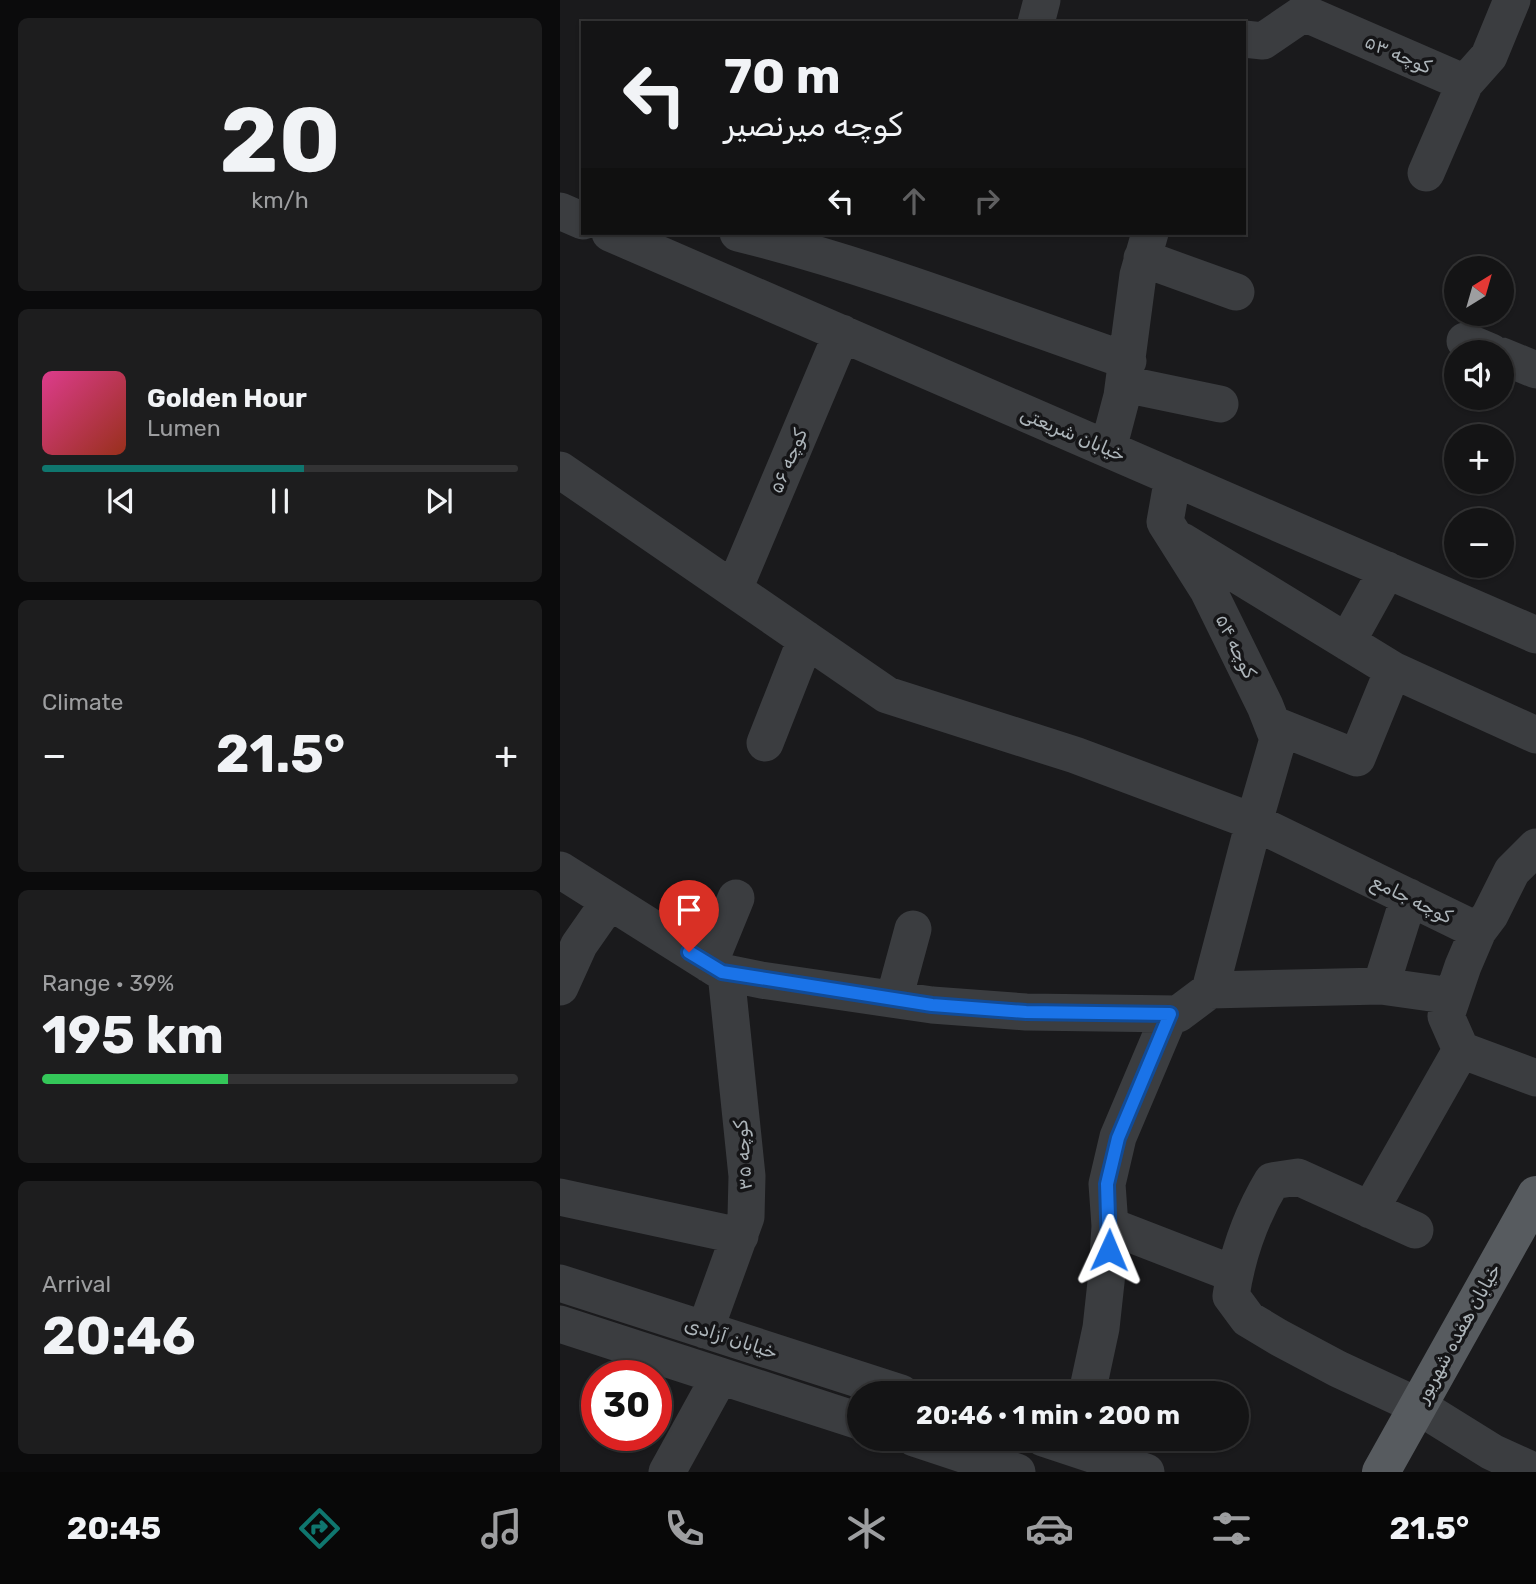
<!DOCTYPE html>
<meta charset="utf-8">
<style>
body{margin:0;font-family:Rubik,"Noto Sans Arabic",sans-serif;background:#1d1d1e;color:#f1f3f6;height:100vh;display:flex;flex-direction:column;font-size:26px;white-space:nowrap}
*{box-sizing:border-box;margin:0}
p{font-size:23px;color:#9d9ea0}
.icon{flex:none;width:38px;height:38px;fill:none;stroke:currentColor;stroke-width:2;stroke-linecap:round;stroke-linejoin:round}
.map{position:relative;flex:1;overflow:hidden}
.side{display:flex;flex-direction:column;gap:18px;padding:18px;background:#0b0b0c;width:560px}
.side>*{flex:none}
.guide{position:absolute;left:21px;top:21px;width:665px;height:214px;border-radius:0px;box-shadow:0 2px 5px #0004,0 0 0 2px #333334;background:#141415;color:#f1f3f6;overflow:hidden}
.needle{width:46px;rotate:37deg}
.buttons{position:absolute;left:884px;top:256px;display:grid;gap:14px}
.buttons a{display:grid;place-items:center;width:70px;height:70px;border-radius:50%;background:#141415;box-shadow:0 2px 5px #0004,0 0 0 2px #333334;font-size:35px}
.speed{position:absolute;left:21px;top:1360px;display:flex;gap:14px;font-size:35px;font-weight:700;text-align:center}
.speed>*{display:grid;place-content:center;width:91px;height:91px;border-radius:50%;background:#141415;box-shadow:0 2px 5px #0004,0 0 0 2px #333334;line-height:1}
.speed .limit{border:10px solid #d22;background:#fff;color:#111}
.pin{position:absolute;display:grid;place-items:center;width:60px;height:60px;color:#fff;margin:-72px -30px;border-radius:50% 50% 50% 0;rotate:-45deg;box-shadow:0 0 7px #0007}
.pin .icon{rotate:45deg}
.me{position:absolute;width:77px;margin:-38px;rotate:1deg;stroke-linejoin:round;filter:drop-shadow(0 0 5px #0008)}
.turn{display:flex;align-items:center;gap:24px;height:147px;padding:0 28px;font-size:32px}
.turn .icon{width:91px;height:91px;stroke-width:2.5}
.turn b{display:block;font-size:49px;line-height:60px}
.lanes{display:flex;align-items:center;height:66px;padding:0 28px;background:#0003;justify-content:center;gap:35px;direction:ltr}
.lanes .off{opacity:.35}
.big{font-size:52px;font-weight:700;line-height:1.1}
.side .card{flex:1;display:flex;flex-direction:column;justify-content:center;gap:10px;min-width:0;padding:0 24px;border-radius:10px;background:#1d1d1e}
.side .dial{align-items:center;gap:0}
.dial b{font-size:91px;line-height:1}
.song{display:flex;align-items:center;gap:21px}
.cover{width:84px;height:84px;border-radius:10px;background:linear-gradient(135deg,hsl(330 70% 55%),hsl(10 70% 35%))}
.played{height:7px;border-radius:4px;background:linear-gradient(90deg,#0f766e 55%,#333334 55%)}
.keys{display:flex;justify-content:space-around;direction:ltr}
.heat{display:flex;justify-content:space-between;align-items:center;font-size:38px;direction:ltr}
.charge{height:10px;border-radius:5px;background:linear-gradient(90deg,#34c759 39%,#333334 0)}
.trip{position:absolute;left:287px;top:1381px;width:402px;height:70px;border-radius:35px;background:#141415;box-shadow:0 2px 5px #0004,0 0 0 2px #333334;font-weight:700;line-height:70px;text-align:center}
.dock{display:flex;height:112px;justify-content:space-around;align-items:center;background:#080808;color:#9d9ea0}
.dock .icon{width:49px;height:49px}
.dock .active{color:#0f766e}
.dock b{font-size:32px;color:#f1f3f6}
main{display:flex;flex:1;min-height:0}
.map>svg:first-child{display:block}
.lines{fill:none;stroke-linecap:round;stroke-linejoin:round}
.minor{stroke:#3b3d40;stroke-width:37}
.major{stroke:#575b5f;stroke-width:38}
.route-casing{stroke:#114b97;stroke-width:18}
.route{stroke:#1a73e8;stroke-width:12}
.labels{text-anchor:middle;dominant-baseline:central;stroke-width:7;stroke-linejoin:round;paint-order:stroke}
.street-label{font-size:19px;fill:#adb5ba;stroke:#151517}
</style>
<main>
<section class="side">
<div class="card dial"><b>20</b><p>km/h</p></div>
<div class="card">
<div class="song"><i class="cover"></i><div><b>Golden Hour</b><p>Lumen</p></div></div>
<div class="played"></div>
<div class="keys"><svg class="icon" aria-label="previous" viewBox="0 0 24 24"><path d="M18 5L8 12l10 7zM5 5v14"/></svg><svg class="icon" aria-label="pause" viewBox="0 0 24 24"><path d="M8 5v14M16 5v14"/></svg><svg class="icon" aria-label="next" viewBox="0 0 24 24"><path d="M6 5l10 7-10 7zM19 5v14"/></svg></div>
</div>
<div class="card"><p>Climate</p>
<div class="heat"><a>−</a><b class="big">21.5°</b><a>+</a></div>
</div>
<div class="card"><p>Range · 39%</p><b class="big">195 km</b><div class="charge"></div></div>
<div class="card"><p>Arrival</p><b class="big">20:46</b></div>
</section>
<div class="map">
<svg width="976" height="1472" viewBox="0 0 976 1472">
<rect width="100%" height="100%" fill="#1a1a1c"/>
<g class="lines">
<path class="minor" d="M476 23 482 0
M684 39 703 41 744 13 905 83 929 56 952 0
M866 173 905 83
M0 211 23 221
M50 233 976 635
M178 233C311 266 438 316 568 361
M582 258 676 292
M905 341 931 352
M942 356 976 370
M564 384 660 404
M548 449 562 396 578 275 590 233
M0 470 327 695 515 755 694 822 918 931 930 915 952 871 976 847
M613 477 605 522 648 590 705 706 718 739 694 822 650 990 821 986 892 996
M622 541 833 670 976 735
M174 589 282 333
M787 642 827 570
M712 724 797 758 833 670
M205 743 246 639
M0 870 162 972 201 980 372 1005 466 1012 618 1014 650 990
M918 931 903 966 886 1016 901 1050 976 1078
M149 964 176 898
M821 986 849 897
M0 987 19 945 49 902
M334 999 353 929
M0 1197 180 1236
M810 1210 901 1050
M550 1226 674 1274
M855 1230 738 1177 712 1181C691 1216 677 1256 671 1296L688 1319 718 1337 778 1369 858 1406 932 1452 976 1472
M0 1283 341 1393
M0 1324 299 1421
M145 1330 186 1217 187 1176 166 973
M527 1393 541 1328 547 1273 550 1226 547 1184 558 1137 610 1014
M354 1438 457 1472
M483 1438 586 1472
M107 1472 160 1376"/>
<path class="major" d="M821 1472 976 1195"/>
</g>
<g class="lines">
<defs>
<path id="route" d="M129 952 162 972 372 1005 466 1012 610 1014 558 1138 547 1184 549 1250"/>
</defs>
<use href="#route" class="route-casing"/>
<use href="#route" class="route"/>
</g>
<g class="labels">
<g class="street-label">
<text transform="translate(838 54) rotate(23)">کوچه ۵۳</text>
<text transform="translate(513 434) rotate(23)">خیابان شریعتی</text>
<text transform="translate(228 461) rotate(-67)">کوچه ۵۶</text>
<text transform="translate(676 646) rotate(64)">کوچه ۵۴</text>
<text transform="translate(852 899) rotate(26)">کوچه جامع</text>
<text transform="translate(183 1155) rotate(-94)">کوچه ۳۵</text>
<text transform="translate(898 1333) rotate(-61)">خیابان هفده شهریور</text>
<text transform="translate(171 1338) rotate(18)">خیابان آزادی</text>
</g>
</g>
</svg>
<div class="buttons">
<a><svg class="needle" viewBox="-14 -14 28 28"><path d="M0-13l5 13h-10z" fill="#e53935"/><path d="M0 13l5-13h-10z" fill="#9d9ea0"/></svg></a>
<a><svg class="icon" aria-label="sound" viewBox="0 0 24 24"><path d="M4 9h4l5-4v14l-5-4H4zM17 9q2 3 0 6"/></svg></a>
<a>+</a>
<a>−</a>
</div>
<div class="speed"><div class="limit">30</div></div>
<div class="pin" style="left:129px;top:952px;background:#d93025"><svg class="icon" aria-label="arrive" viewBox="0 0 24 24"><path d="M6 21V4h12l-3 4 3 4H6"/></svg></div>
<svg class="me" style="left:549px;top:1250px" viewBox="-20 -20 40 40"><path d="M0-17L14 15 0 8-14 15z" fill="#1a73e8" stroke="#fff" stroke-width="4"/></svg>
<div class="trip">20:46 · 1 min · 200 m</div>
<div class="guide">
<div class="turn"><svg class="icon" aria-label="left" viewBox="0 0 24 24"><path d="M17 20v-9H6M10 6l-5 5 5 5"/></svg><div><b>70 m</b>کوچه میرنصیر</div></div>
<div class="lanes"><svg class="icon" aria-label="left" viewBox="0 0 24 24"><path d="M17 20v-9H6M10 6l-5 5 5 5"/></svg><svg class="icon off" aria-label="ahead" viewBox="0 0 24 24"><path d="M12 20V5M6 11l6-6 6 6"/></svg><svg class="icon off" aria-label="right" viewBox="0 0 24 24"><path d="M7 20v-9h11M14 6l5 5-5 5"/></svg></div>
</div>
</div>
</main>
<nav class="dock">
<b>20:45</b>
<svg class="icon active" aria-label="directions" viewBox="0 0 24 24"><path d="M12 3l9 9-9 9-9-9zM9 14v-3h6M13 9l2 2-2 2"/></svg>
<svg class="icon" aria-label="music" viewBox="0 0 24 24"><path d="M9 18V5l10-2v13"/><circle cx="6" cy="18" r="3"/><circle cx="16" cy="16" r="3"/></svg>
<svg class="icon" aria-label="phone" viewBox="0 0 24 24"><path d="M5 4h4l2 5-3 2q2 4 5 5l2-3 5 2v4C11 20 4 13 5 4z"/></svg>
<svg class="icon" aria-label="climate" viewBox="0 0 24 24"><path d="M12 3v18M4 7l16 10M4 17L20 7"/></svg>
<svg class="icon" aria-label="car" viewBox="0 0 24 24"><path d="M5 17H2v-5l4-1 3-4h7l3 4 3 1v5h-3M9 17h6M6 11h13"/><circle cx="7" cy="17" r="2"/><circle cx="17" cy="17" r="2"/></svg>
<svg class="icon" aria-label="filters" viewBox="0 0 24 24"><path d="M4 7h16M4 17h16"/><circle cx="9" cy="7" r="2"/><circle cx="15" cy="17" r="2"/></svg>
<b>21.5°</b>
</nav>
